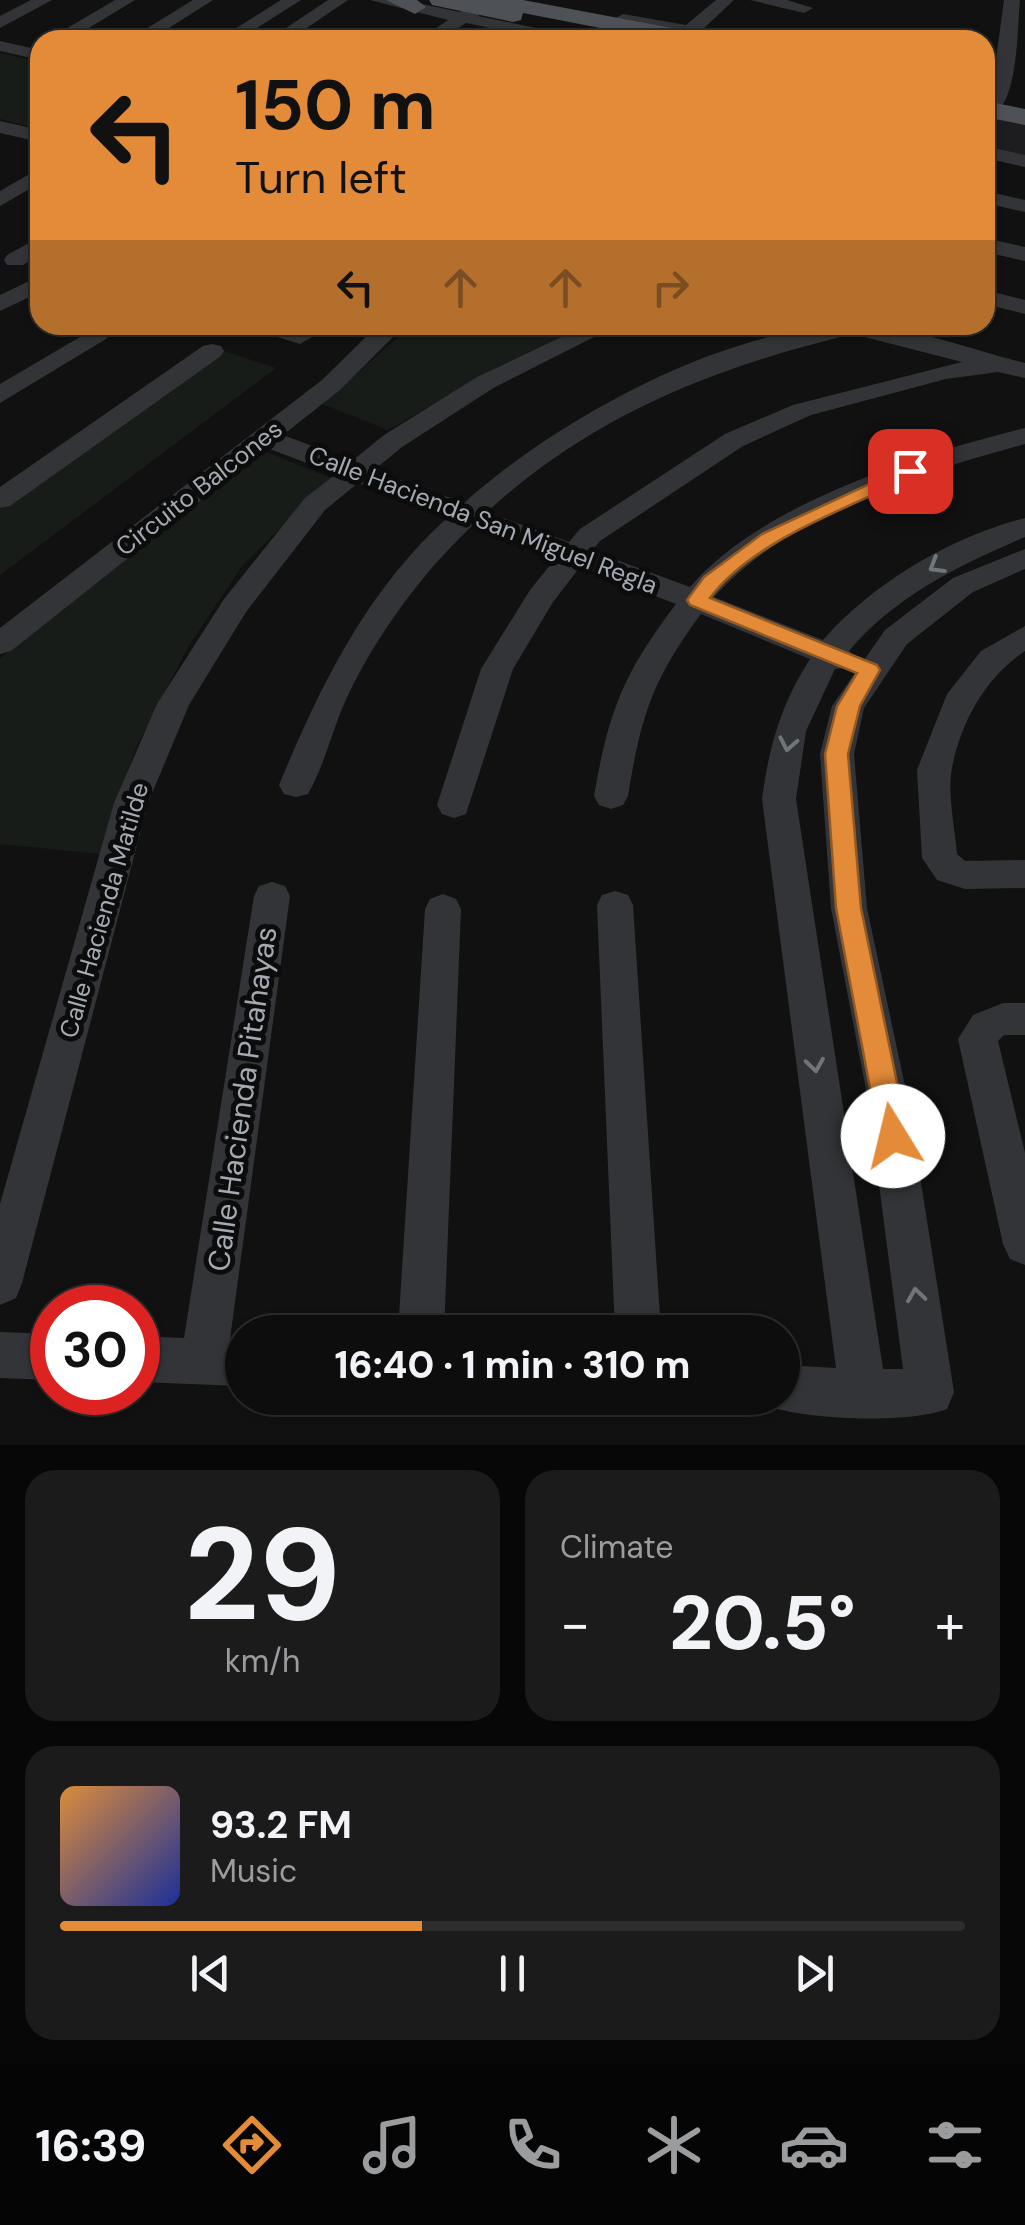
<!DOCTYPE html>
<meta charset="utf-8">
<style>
body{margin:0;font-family:"DM Sans",sans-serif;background:#1b1b1c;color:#f1f3f6;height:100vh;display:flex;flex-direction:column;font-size:38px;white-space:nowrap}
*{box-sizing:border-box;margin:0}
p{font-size:32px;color:#9a9c9e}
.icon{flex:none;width:55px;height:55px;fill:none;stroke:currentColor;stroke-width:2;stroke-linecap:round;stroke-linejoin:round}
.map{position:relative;height:1445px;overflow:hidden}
.side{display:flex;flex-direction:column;gap:25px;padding:25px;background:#070708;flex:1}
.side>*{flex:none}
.hud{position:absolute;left:30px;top:30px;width:965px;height:305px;border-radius:30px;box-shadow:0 2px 8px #0004,0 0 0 2px #2d2d2e;background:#e38b38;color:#111;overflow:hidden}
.speed{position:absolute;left:30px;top:1285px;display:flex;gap:20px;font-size:50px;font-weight:700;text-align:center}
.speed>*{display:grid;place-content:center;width:130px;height:130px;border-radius:50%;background:#0d0d0e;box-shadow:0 2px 8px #0004,0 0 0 2px #2d2d2e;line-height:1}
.speed .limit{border:15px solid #d22;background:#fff;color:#111}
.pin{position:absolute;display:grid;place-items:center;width:85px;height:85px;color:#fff;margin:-42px;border-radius:20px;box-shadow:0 5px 15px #0006}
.me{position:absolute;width:110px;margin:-55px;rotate:351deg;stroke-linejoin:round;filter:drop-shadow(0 0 8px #0008)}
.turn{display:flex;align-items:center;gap:35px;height:210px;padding:0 40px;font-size:45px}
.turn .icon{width:130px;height:130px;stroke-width:2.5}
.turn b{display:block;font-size:70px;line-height:85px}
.lanes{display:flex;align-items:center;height:95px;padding:0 40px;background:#0003;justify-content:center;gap:50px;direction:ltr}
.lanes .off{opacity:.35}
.big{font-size:75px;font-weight:800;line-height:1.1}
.side .widget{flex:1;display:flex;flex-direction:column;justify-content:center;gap:15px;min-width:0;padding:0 35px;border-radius:30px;background:#1b1b1c}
.side .dial{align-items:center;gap:0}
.dial b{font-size:130px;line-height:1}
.song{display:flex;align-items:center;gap:30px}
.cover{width:120px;height:120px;border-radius:15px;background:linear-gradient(135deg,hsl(30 70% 55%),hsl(230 70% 35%))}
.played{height:10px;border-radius:5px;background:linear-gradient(90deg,#e38b38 40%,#2d2d2e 40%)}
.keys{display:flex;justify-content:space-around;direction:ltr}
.heat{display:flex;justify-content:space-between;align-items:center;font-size:55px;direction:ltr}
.side .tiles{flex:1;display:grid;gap:25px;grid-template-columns:1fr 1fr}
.widget:last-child{grid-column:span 2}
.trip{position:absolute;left:225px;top:1315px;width:575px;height:100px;border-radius:50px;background:#0d0d0e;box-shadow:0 2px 8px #0004,0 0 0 2px #2d2d2e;font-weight:800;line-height:100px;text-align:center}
.tabs{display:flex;height:160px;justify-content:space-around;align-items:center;background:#050506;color:#9a9c9e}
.tabs .icon{width:70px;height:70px}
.tabs .selected{color:#e38b38}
.tabs b{font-size:45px;color:#f1f3f6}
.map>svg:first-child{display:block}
.built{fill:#1d1d1f}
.green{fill:#181c18}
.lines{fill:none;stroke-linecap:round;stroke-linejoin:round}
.minor{fill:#323437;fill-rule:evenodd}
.major{fill:#4e5156;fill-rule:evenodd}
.oneway{stroke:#70757b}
.route{fill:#e38b38;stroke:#945a24;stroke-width:2.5}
.labels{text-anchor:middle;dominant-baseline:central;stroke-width:10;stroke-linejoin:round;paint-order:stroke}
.street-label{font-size:25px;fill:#a3aab2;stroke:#0c0c0d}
.near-street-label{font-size:30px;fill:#a3aab2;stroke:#0c0c0d}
</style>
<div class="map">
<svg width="1025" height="1445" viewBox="0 0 1025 1445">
<rect width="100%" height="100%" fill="#111112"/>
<path class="built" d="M985 113 1025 121V157L985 149Z"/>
<path class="green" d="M0 53 40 62V129L0 119Z
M412 325H589L499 366 388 430 322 404Z
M224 351 276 368 0 575V501Z
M264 451 331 478 242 566 188 647 134 752 101 854 0 844V658Z"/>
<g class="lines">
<path class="minor" d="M31 0H52L0 28V16Z
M115 0H135L69 40H47Z
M193 0H213L150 40H128Z
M281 0H301L238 40H217Z
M328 0H348L289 40H268Z
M370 0H403L460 12 479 0H499L478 16 571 35 580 40H546L466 23 440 40H419L448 20Z
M716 0H734L703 29 745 40H708L623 24 614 19 623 14 686 25Z
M750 0H787L813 8 804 13Z
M1004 0H1020C1017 27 1019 117 985 115V104L991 97Z
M0 41 40 50V60L0 51Z
M0 121 40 130V142L0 133Z
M985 146 1025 155V167L985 158Z
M40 168V183L0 206V191Z
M985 191 1025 200V212L985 203Z
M40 237V254L23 265H7L4 260 7 255Z
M985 238 1025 247V261L985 252Z
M40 276V292L0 311V295Z
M985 290 1025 300V314L985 304Z
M251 325C272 325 296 322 312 337L300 344 255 330Z
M378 325H405L340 390 283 435 352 461 384 435 477 377 587 325H618L495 387 402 447 374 470 464 503C559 417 738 319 869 325 910 327 983 353 1025 363V378L998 372 946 379 811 415 743 446 600 541 592 551 690 587C761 503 921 454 1025 428V444C918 473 791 512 714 597L823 640C873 583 951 537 1025 518V537C960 565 895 596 849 651L858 660 853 667 835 669 806 731 796 799 883 1369H903L868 1100 831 908 820 754 832 706 885 630 953 578 1025 549V569L973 592 907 644 864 708 854 754 867 908 908 1100 954 1392 947 1409C909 1424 804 1420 765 1405L762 1398H782V1365L836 1368 762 799C769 746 781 704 810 659L701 614C652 680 641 716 628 796L623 805 611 809 599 805 594 796C609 710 623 674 676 604L580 567 553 602 513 669 466 814 454 818 442 814 437 805 481 669 530 590 556 558 472 526C422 573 379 632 349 693 333 726 326 762 308 794L296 797 284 794 279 785C320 686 367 590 448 517L358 483 325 510 246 612 189 705 148 803 22 1283 16 1298 0 1305V1204L114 803 157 704 224 599 305 498 336 474 267 448 11 651 0 654V628L322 380ZM853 334 962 362 793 405 725 434 580 529 569 542 487 512C591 416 717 366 853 334Z
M97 327 109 334 106 339 0 403V384Z
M212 344 221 346 224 351 221 356 10 506 0 508V487L203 346Z
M1025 626V651C986 677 961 721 952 768 947 793 955 828 957 854L965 861 1025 860V888L965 889 937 880 922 858 917 770 947 694 981 651Z
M272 882 285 886 290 896 230 1339 242 1340V1386L138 1382V1336L184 1338 254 896 259 886Z
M615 891 628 895 633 905 661 1332H615L597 905 602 895Z
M443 894 456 899 461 909 444 1332H398L425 909 430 899Z
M1003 1003H1025V1035H1004L998 1041 1025 1153V1265L1010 1259 1003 1244 958 1039 973 1015Z
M0 1332 52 1334V1380L0 1378Z"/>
<path class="major" d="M386 0H417L426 7 415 14Z
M429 0H523L698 33 710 40H662L523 13 521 20 513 22 432 5Z
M985 101 1025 109V125L985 117Z"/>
</g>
<defs><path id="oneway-chevron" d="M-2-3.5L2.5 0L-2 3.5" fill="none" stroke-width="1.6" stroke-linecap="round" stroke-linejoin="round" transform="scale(2.5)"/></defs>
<g class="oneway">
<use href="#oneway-chevron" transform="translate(936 566) rotate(149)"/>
<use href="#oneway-chevron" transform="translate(788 744) rotate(101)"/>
<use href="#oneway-chevron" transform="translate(815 1065) rotate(82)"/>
<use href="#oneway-chevron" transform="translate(916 1295) rotate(-98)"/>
</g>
<path class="route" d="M910 465 917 467V475C852 506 753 540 710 598L877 665 880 670 860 706 848 754 861 908 908 1136 904 1146 893 1149 883 1146 879 1136 836 908 825 754 837 706 857 673 690 605 687 600 704 577 762 534Z"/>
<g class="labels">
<g class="street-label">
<text transform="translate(199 488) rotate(-38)">Circuito Balcones</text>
<text transform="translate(483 520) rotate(21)">Calle Hacienda San Miguel Regla</text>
<text transform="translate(104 910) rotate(-74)">Calle Hacienda Matilde</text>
</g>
<g class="near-street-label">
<text transform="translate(242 1099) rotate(-82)">Calle Hacienda Pitahayas</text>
</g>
</g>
</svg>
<div class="speed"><div class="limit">30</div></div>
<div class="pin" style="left:910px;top:471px;background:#d93025"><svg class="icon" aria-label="arrive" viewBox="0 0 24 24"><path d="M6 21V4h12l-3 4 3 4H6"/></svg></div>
<svg class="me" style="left:893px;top:1136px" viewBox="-20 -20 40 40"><circle r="19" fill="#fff"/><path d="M0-13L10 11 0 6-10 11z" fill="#e38b38"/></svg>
<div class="trip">16:40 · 1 min · 310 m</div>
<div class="hud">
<div class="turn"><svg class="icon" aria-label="left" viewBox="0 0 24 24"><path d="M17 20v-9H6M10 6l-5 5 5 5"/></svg><div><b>150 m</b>Turn left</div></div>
<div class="lanes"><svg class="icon" aria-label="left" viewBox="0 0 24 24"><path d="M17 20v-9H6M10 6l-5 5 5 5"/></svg><svg class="icon off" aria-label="ahead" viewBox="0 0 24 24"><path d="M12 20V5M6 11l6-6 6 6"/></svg><svg class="icon off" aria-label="ahead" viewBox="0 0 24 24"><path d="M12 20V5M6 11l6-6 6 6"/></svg><svg class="icon off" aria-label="right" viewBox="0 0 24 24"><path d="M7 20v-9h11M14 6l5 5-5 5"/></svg></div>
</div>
</div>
<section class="side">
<div class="tiles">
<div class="widget dial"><b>29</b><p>km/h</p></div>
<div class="widget"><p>Climate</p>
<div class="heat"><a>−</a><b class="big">20.5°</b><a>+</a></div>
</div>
<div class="widget">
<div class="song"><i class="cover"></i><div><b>93.2 FM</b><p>Music</p></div></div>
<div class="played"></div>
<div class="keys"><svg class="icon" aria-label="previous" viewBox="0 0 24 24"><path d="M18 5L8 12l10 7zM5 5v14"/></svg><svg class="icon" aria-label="pause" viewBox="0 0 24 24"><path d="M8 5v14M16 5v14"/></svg><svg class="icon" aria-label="next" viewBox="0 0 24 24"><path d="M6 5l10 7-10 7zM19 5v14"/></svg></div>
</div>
</div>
</section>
<nav class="tabs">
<b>16:39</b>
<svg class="icon selected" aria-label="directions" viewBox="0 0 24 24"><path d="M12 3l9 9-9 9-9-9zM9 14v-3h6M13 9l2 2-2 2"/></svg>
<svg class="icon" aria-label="music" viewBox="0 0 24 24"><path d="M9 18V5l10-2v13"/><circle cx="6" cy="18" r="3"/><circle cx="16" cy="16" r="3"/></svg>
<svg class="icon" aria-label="phone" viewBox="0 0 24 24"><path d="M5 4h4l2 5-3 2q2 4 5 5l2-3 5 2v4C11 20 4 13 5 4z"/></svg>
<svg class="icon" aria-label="climate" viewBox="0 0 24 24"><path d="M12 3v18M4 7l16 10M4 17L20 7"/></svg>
<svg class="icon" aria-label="car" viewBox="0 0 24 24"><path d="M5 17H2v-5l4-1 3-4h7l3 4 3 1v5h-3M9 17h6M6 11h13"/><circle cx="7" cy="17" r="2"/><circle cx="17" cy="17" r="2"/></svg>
<svg class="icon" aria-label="filters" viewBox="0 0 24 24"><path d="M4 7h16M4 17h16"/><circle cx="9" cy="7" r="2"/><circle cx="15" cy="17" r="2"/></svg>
</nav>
